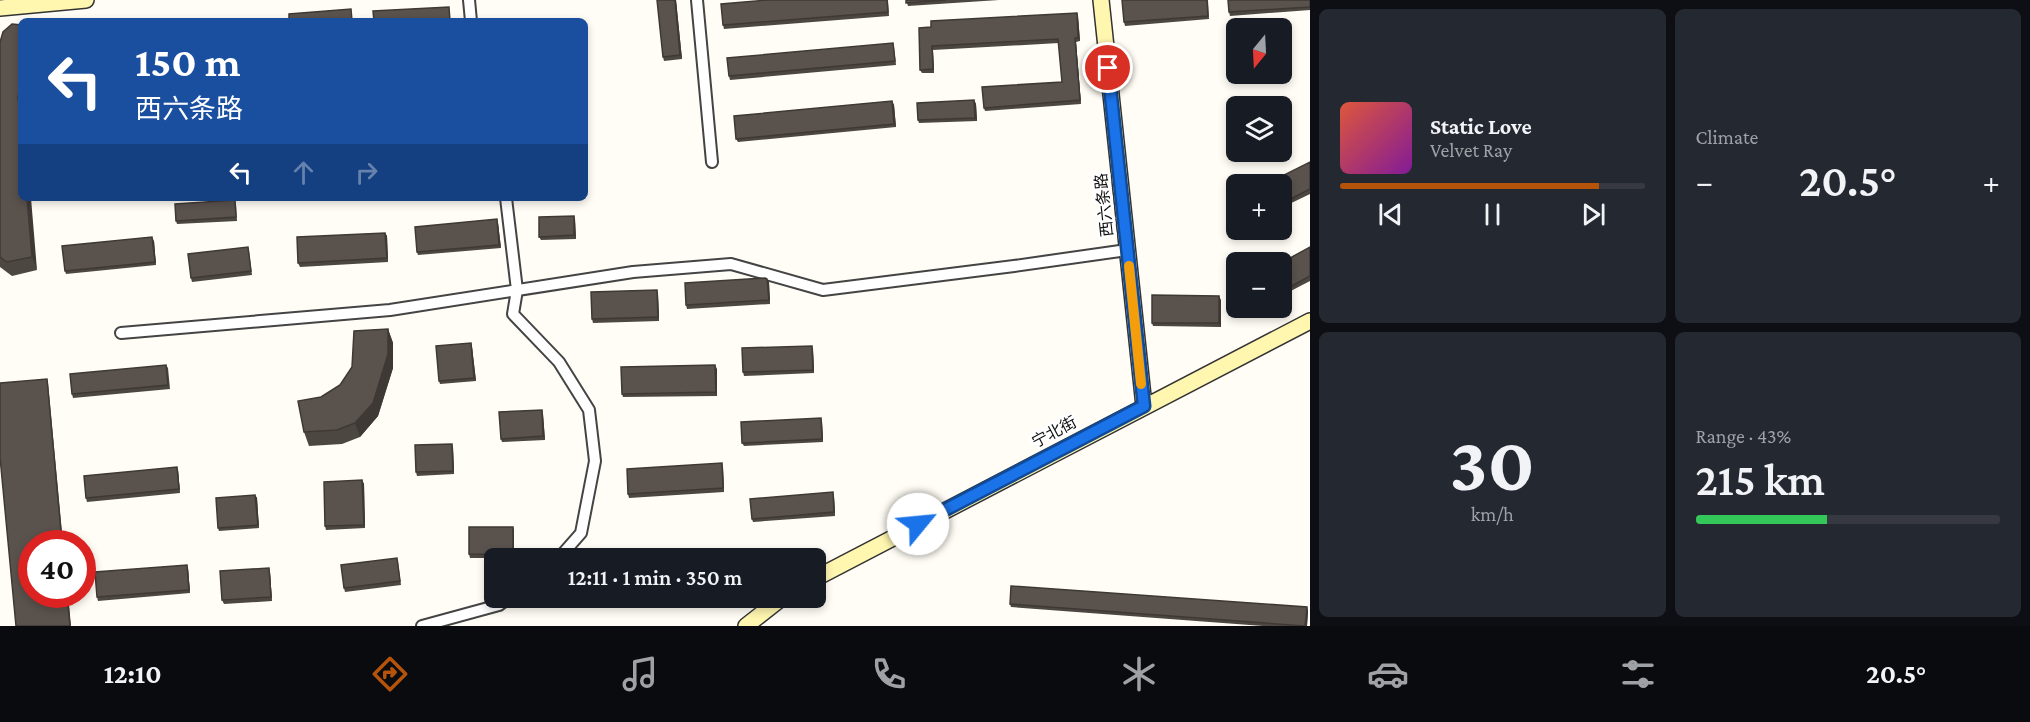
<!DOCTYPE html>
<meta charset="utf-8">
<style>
body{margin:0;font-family:"Crimson Pro","Noto Sans SC",serif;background:#242831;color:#f1f3f6;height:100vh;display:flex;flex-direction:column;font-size:22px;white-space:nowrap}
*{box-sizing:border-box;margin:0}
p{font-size:20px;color:#9ea1a6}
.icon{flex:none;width:33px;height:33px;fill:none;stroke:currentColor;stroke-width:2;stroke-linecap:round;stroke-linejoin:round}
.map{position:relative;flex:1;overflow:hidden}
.drawer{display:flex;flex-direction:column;gap:9px;padding:9px;background:#0d0f14;width:720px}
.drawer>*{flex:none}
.guide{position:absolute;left:18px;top:18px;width:570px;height:183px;border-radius:9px;box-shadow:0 3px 9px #0003;background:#1a4fa0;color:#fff;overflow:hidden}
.needle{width:39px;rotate:198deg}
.fabs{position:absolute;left:1226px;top:18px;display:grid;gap:12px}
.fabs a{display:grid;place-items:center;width:66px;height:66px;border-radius:9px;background:#171b24;box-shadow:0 3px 9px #0003;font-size:30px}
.speed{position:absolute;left:18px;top:530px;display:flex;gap:12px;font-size:30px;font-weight:700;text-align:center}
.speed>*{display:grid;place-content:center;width:78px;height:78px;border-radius:50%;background:#171b24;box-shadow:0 3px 9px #0003;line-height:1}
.speed .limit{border:9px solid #d22;background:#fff;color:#111}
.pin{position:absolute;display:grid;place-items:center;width:51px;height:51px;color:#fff;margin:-26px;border:3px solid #fff;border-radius:50%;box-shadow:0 2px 6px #0007}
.me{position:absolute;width:66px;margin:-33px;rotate:62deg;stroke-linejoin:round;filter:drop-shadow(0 0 4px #0008)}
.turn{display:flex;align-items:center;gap:21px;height:126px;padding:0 18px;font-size:27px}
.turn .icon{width:78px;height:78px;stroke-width:2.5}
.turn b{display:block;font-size:42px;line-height:51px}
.lanes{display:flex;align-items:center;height:57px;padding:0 18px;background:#0003;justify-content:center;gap:30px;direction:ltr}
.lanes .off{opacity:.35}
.big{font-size:45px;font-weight:600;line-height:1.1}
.drawer .card{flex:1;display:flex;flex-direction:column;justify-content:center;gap:9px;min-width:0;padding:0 21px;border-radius:9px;background:#242831}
.drawer .dial{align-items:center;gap:0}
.dial b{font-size:78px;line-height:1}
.song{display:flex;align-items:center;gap:18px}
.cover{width:72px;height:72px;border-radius:9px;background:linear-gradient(135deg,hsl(10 70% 55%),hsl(290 70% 35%))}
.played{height:6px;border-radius:3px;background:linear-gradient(90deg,#b45309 85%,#363941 85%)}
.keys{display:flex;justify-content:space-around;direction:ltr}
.heat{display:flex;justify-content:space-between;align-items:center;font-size:33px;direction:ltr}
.charge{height:9px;border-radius:4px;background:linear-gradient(90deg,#34c759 43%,#363941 0)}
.drawer .tiles{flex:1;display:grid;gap:9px;grid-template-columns:repeat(2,1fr)}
.trip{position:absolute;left:484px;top:548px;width:342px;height:60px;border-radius:9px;background:#171b24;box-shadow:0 3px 9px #0003;font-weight:600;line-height:60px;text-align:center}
.tab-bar{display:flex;height:96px;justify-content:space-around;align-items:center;background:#090b0e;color:#9ea1a6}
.tab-bar .icon{width:42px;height:42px}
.tab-bar .active{color:#b45309}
.tab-bar b{font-size:27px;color:#f1f3f6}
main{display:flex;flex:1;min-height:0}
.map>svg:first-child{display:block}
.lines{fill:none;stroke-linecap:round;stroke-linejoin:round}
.street-casing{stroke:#444;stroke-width:14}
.secondary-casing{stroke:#333;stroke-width:18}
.street{stroke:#fff;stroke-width:10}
.secondary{stroke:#fff6b0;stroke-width:15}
.wall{fill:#4d4742}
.shaded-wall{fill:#3f3936}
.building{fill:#5a524d;stroke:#3f3936;stroke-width:1.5}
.route-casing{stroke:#114b97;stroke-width:15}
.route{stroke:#1a73e8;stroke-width:10}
.slow{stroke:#f59e0b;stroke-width:10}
.labels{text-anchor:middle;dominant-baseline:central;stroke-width:6;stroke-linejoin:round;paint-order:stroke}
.street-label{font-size:16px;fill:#111;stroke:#fff}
</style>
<main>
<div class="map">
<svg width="1310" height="626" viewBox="0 0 1310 626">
<rect width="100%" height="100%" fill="#fffdf5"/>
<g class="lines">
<defs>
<path id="street" d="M469 0 471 21
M697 0 712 162
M506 198 517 290 513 314 559 362 589 410 595 461 581 533 559 558
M121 333 390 310 633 272 731 264 823 290 1014 266 1127 250
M422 626 499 605 510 597"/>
<path id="secondary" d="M1101 0 1144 406
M0 8 86 0
M816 578 1310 321
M746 626 783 597"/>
</defs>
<use href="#street" class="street-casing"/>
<use href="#secondary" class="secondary-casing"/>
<use href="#street" class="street"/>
<use href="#secondary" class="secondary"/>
</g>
<path class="wall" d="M657 0H676L682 59 664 61 663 57Z
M768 0H888L889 16 724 29 723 25Z
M906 0H999L908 6Z
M1208 0 1209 19 1125 26 1124 22Z
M1310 0V10L1230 16 1229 12Z
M1077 13 1078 16 1080 41 1076 42 1081 104 985 111 984 108 1062 82 1059 43 933 50 934 73H922L920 70 931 27Z
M0 42 21 198 37 270 12 276 0 267Z
M893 43 894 47 896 65 730 80 729 76Z
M974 100 976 104 977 121 919 123 918 120Z
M892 101 894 105 896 127 738 142 736 139Z
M1310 162V194L1281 208V184Z
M236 204 237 221 177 224 176 221Z
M574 216 575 219 576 239 541 240 539 237Z
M498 223 501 248 418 255 417 252Z
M385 233 387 236 388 262 300 267 298 263Z
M154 241 156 265 66 274 65 271Z
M1310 247V281L1281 296V263Z
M249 251 252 275 192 282 191 278Z
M769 282 770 304 687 309 686 305Z
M657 290 658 293 659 321 593 323 592 319Z
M1221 300V327L1153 326 1152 323Z
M388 329 393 343V368L378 416 360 437 342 444 309 446 304 432 321 397 340 385Z
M471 343 472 347 476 381 440 384 439 381Z
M813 349 814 373 744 376 743 372Z
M166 365 168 368 170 389 73 398 72 394Z
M717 369V396L623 397 622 394Z
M542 410 543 414 545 440 502 442 501 439Z
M822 421 823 442 744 446 742 443Z
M453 447 454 474 417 476 416 472Z
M723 467 724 492 629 498 628 494Z
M178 470 180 493 87 502 86 498Z
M362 480 364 484 365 528 326 530 325 526Z
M255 495 257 498 259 528 219 531 218 528Z
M834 496 835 516 753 522 752 519Z
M513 527 514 531V558H470L469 554Z
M398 562 401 585 345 592 344 588Z
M188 568 190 593 98 601 97 597Z
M270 572 272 601 224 604 222 600Z
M1010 604 1307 607 1308 611 1307 626H1263L1011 607Z"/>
<path class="shaded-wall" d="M675 0H676L682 59 680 55Z
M1077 13 1078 16 1080 41 1078 38Z
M1075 38 1076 42 1081 104 1080 100Z
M932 46 933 50 934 73 933 69Z
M21 93V127L18 96Z
M974 100 976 104 977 121 975 118Z
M892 101 894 105 896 127 894 124Z
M27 198H31L37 270 32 257Z
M574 216 575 219 576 239 574 235Z
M497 219 498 223 501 248 499 245Z
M385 233 387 236 388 262 387 258Z
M152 237 154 241 156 265 155 262Z
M767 279 769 282 770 304 769 300Z
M657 290 658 293 659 321 658 317Z
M1219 296 1221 300V327L1219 323Z
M388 329 393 343V368L378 416 360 437 355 423Z
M471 343 472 347 476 381 474 378Z
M812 346 813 349 814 373 813 370Z
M715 365 717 369V396L716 392Z
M47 379 48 383 63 543H62Z
M542 410 543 414 545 440 543 436Z
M821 418 822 421 823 442 822 439Z
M452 444 453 447 454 474 453 471Z
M722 463 723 467 724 492 723 488Z
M177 467 178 470 180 493 179 489Z
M362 480 364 484 365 528 364 525Z
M833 492 834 496 835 516 834 512Z
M255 495 257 498 259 528 258 525Z
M513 527 514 531V558L513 555Z
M187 565 188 568 190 593 189 590Z
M269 568 270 572 272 601 271 597Z
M67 594H68L71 626H70Z
M1307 607 1308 611 1307 626H1305Z"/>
<path class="building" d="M657 0H675L680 55 663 57Z
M768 0H887L888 12 723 25 721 4Z
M906 0H946L906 3Z
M1122 0H1207L1208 16 1124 22Z
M1228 0H1310V7L1229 12Z
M449 7 450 21H374L373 11Z
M351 9 352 21H289V14Z
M1077 13 1078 38H1075L1080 100 984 108 982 87 1062 82 1058 39 932 46 933 69 920 70 919 28 931 27V21Z
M12 24 21 25V93L18 96 21 127V198H27L32 257 7 262 0 257V42L3 32Z
M893 43 895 61 729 76 727 58Z
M974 100 975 118 918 120 917 103Z
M892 101 894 124 736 139 734 116Z
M1310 162V189L1281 204V184H1266Z
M235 200 236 217 176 221 175 204Z
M574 216V235L539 237V217Z
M497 219 499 245 417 252 415 227Z
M385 233 387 258 298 263 297 237Z
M152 237 155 262 65 271 62 246Z
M248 247 251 271 191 278 188 254Z
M1310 247V276L1281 292V263Z
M765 278 767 279 769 300 686 305 685 283Z
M657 290 658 317 592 319 591 292Z
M1152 295 1219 296V323H1152Z
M388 329V354L373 403 355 423 337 430 304 432 298 401 321 397 340 385 352 367 354 331Z
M471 343 474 378 439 381 436 346Z
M812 346 813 370 743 372 742 348Z
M166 365 168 385 72 394 70 374Z
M715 365 716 392 622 394 621 367Z
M47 379 62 543H32V594H67L70 626H16L0 457V383Z
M542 410 543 436 501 439 499 412Z
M821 418 822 439 742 443 741 422Z
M452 444 453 471 416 472 415 445Z
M722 463 723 488 628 494 627 469Z
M177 467 179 489 86 498 84 476Z
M362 480 364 525 325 526 324 482Z
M833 492 834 512 752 519 750 499Z
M255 495 258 525 218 528 216 498Z
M469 527H513V555L469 554Z
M397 558 400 581 344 588 341 565Z
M187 565 189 590 97 597 95 572Z
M269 568 271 597 222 600 220 571Z
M1011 586 1307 607 1305 626 1010 604Z"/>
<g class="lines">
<defs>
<path id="route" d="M918 524 1144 406 1108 68"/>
</defs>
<use href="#route" class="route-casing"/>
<use href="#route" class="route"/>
<path class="slow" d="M1129 266 1141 384"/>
</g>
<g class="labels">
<g class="street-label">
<text transform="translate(1104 205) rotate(-96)">西六条路</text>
<text transform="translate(1054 432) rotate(-28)">宁北街</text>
</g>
</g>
</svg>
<div class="fabs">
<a><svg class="needle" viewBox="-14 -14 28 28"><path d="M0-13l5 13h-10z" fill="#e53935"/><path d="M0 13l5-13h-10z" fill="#9ea1a6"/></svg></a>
<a><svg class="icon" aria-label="layers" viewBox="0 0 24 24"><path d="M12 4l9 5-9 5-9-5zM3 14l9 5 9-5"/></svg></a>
<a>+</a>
<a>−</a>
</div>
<div class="speed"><div class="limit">40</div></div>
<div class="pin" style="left:1108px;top:68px;background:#d93025"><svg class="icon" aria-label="arrive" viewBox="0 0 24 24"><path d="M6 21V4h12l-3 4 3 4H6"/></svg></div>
<svg class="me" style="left:918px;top:524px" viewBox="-20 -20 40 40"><circle r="19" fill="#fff"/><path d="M0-13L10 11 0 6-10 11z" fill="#1a73e8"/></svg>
<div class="trip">12:11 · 1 min · 350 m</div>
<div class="guide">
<div class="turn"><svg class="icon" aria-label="left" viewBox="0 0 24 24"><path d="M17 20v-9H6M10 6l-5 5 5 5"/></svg><div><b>150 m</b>西六条路</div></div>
<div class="lanes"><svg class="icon" aria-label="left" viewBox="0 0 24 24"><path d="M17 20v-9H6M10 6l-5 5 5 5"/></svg><svg class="icon off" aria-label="ahead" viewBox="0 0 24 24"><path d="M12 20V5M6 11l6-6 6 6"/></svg><svg class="icon off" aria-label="right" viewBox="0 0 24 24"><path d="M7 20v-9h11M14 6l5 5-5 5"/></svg></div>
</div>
</div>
<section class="drawer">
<div class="tiles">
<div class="card">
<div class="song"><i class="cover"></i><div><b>Static Love</b><p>Velvet Ray</p></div></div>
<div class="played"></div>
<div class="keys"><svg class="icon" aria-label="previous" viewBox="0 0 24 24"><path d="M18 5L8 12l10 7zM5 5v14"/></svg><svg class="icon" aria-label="pause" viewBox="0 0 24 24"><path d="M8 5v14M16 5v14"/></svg><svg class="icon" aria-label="next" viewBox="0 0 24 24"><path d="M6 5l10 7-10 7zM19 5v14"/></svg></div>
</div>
<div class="card"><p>Climate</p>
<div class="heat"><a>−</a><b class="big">20.5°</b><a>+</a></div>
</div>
<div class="card dial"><b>30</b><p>km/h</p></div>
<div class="card"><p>Range · 43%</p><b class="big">215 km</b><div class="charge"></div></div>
</div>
</section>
</main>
<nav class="tab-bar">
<b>12:10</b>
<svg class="icon active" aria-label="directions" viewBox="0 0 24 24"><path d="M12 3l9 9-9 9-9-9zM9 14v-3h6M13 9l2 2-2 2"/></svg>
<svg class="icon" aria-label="music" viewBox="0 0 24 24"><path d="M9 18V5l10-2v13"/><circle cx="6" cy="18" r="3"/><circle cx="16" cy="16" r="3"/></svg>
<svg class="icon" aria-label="phone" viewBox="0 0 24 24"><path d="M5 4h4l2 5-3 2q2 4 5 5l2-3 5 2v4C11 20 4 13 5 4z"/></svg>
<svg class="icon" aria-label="climate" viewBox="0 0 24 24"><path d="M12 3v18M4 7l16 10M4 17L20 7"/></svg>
<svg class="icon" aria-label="car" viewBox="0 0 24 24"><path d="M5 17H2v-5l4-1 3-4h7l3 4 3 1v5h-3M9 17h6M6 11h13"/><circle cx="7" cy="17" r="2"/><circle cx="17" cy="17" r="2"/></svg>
<svg class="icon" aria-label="filters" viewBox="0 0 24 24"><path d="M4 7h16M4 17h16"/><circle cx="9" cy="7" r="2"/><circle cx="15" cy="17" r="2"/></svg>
<b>20.5°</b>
</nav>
